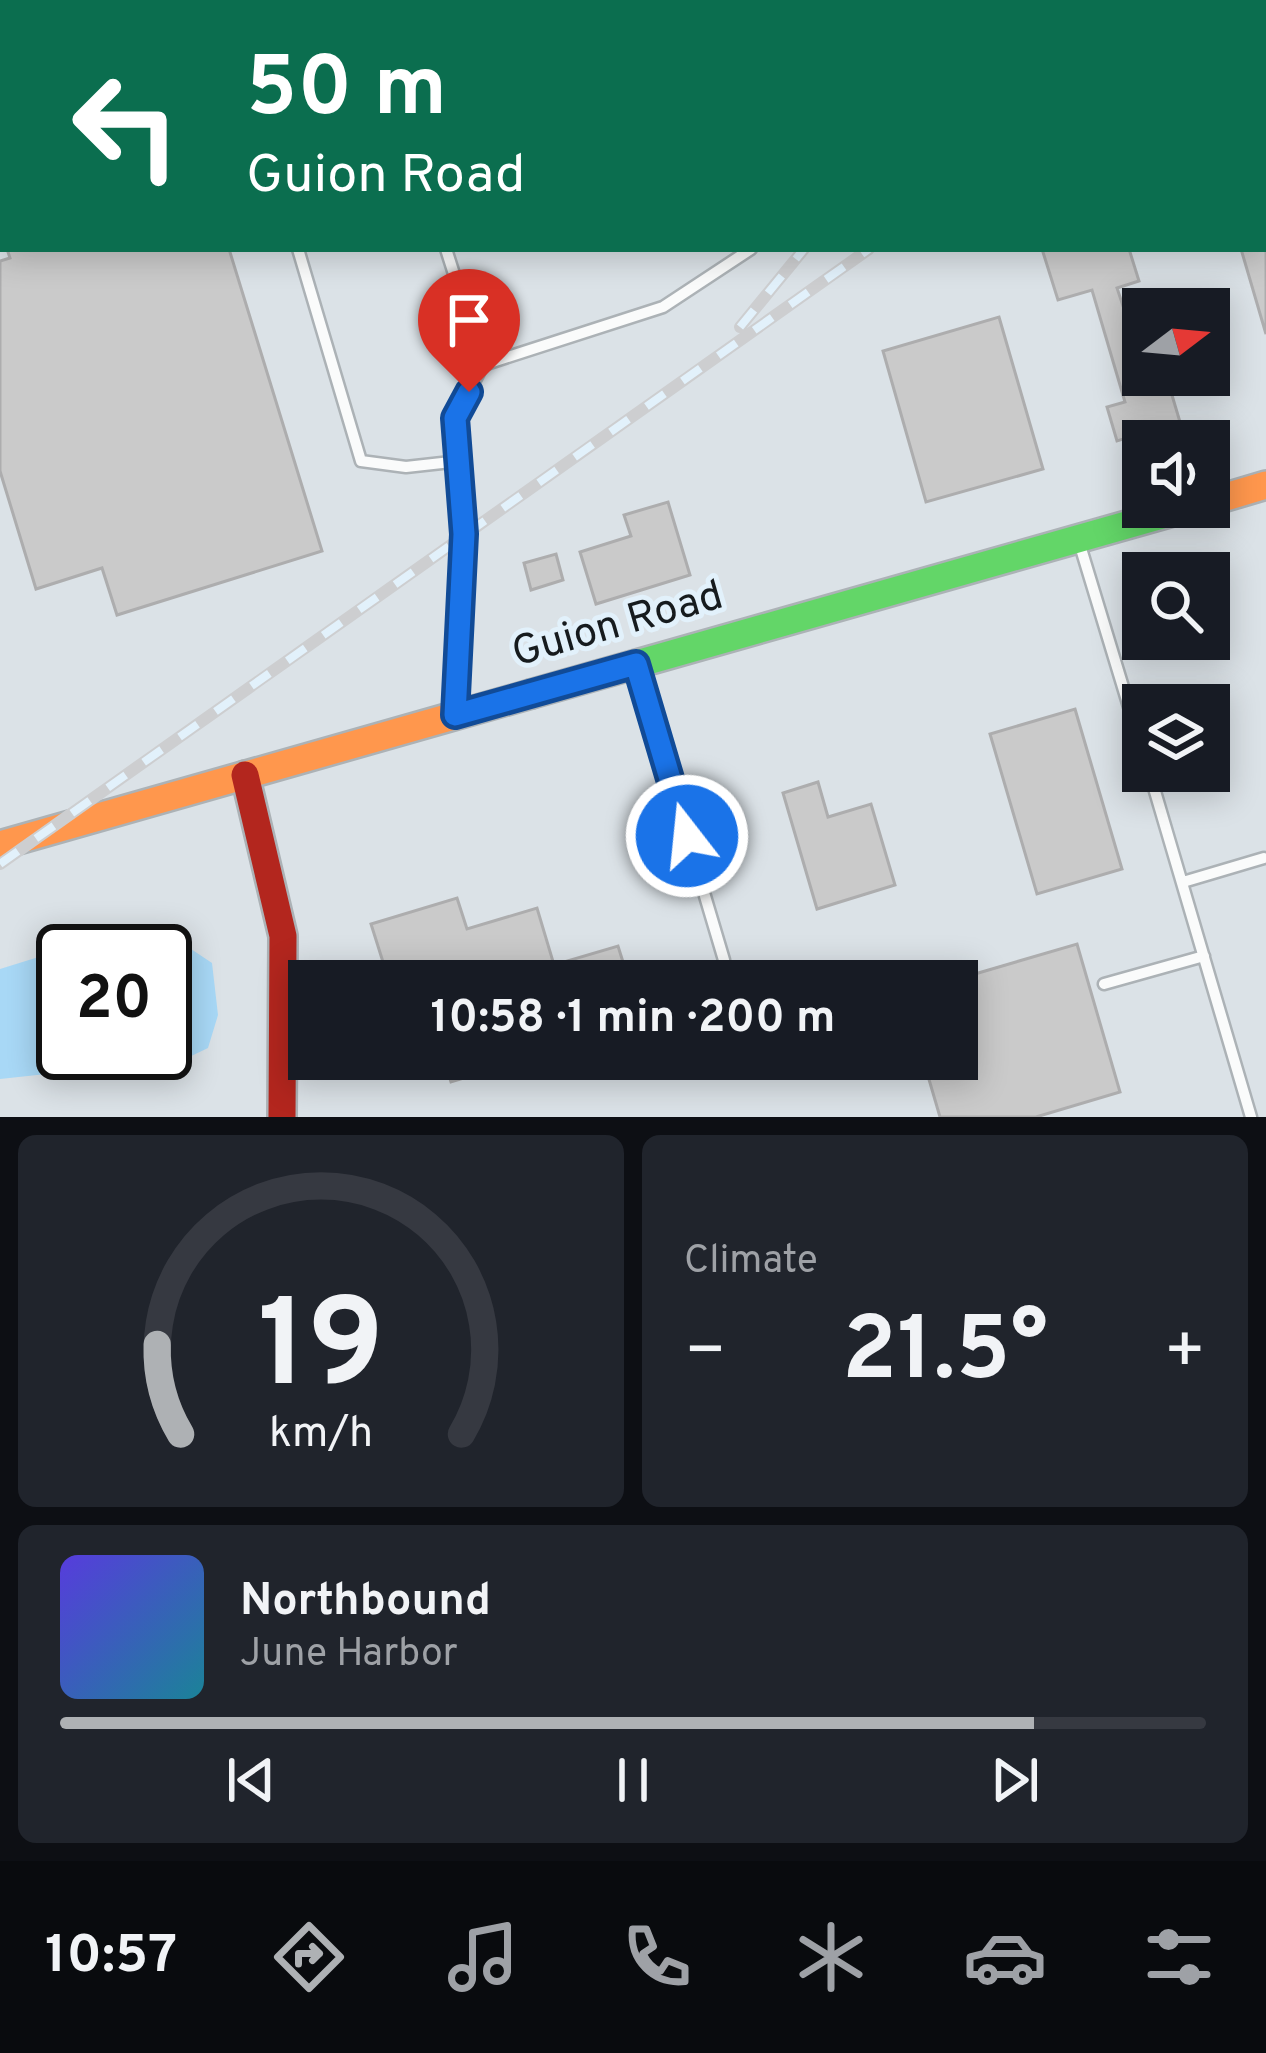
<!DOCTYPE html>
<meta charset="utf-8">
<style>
body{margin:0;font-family:Overpass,sans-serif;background:#20242c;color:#f1f3f6;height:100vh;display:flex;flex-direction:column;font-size:45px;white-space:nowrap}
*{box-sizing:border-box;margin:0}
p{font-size:39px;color:#9ea1a6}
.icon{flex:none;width:66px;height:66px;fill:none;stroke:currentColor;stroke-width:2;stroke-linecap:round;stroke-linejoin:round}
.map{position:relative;height:1117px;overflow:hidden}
.side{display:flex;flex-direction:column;gap:18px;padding:18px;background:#0d0f14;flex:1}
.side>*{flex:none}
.hud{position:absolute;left:0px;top:0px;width:1266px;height:252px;box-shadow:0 6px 30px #0003;background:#0b6e4f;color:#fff;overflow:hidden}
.needle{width:78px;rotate:74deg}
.tools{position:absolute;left:1122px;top:288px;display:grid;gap:24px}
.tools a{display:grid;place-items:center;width:108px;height:108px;border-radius:0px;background:#171b24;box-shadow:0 6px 30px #0003;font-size:60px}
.speed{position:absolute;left:36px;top:924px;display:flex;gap:24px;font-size:60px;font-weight:700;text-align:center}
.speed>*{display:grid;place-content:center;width:156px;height:156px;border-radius:50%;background:#171b24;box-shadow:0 6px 30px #0003;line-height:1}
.speed .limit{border:6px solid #111;border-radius:18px;background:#fff;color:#111}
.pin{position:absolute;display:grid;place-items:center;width:102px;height:102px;color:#fff;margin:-123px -51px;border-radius:50% 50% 50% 0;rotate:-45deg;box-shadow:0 0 12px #0007}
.pin .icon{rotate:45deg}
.me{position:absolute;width:132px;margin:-66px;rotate:344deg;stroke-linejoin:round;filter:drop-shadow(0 0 9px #0008)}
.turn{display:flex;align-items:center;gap:42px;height:252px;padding:0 48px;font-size:54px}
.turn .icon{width:156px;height:156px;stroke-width:2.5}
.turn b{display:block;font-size:84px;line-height:102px}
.big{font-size:90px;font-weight:700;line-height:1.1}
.side .widget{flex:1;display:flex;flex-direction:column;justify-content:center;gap:18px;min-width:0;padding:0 42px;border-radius:18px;background:#20242c}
.side .dial{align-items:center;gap:0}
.dial svg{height:312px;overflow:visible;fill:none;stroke:#363941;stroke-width:7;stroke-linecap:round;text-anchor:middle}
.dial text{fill:#f1f3f6;stroke:none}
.song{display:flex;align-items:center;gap:36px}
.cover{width:144px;height:144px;border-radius:18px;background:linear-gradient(135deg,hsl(250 70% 55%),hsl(190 70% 35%))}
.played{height:12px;border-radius:6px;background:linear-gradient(90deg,#aeb1b4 85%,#363941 85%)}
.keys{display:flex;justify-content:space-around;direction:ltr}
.heat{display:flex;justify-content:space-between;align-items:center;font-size:66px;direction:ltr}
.side .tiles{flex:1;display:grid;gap:18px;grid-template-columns:1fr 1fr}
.widget:last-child{grid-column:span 2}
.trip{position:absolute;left:288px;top:960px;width:690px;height:120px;border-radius:0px;background:#171b24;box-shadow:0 6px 30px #0003;font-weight:700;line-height:120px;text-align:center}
.tab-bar{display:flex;height:192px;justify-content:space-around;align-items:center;background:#090b0e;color:#9ea1a6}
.tab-bar .icon{width:84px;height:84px}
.tab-bar .current{color:#aeb1b4}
.tab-bar b{font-size:54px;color:#f1f3f6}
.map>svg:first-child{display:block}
.water{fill:#a8d8f6;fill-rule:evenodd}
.building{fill:#cacaca;stroke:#adadae;stroke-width:3}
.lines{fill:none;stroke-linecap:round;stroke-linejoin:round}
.lane-casing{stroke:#acb2b6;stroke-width:15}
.fast-casing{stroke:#acb2b6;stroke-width:32}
.slow-casing{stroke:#acb2b6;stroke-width:32}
.jam-casing{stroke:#acb2b6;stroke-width:32}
.lane{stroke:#fafbfb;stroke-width:10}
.fast{stroke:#63d668;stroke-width:27}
.slow{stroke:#ff974d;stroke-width:27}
.jam{stroke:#b3261e;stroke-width:27}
.rail-casing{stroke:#cdced0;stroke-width:12}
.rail{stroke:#e2f1fb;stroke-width:8;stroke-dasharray:22;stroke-linecap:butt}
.route-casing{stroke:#114b97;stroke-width:30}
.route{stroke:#1a73e8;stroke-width:21}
.labels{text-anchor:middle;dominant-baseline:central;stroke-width:10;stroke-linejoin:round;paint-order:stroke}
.street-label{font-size:42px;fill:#161b1e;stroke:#e2f1fb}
</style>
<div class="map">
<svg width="1266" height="1117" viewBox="0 0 1266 1117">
<rect width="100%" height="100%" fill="#dbe2e7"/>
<path class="water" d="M142 945 191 949 212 963 218 1015 208 1048 185 1059 0 1079V969L74 946ZM63 951H165V1053H63Z"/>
<path class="building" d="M0 0 153 3H3V236Z
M475 0H753L754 3H476Z
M1266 119V334L1241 249H1263Z
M7 249H229L322 551 117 615 102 568 36 589 0 471V261L10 258Z
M1042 249H1129L1139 281 1117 288 1124 309 1144 304 1143 375H1166L1180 422 1117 441 1107 407 1125 402 1092 290 1058 300Z
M999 317 1043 469 926 502 883 351Z
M668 502 690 575 596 604 580 552 631 536 624 515Z
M556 554 563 580 531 590 524 563Z
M1075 709 1122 869 1037 894 990 734Z
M818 782 828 817 871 804 895 885 817 909 783 793Z
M457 898 467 929 537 908 554 965 618 946 629 981H389L371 924Z
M1077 944 1120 1092 1036 1117H940L923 1059H957V981H951Z
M444 1059H526L451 1082Z"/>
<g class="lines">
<defs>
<path id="lane" d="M224 0 225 3
M771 0 772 3
M848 0 849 3
M298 249 361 461 406 467 460 461
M446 249 483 365
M1079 542 1143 753
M637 667 724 960
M456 712 464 534 455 418 483 365 663 307 751 249
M1149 771 1251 1117
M1183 882 1264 858
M1104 984 1204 956"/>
<path id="fast" d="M531 694 1190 507"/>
<path id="slow" d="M1209 502 1266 485
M0 845 531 694"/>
<path id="jam" d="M245 775 283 936 282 1117"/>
</defs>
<use href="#lane" class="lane-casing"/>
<use href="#fast" class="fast-casing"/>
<use href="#slow" class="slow-casing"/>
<use href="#jam" class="jam-casing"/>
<use href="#lane" class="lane"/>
<use href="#fast" class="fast"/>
<use href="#slow" class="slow"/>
<use href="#jam" class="jam"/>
<defs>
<path id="rail" d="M871 0V3
M1218 3 1222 0
M740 327 804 249
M0 864 869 249"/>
</defs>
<use href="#rail" class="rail-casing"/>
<use href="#rail" class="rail"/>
</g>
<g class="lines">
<defs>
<path id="route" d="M469 392 455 418 464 534 455 715 636 664 687 836"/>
</defs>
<use href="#route" class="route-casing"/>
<use href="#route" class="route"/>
</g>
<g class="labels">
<g class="street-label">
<text transform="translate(618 626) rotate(-16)">Guion Road</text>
</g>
</g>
</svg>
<div class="tools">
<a><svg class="needle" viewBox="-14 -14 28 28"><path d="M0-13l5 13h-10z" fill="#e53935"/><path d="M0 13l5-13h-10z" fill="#9ea1a6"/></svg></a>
<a><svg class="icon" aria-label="sound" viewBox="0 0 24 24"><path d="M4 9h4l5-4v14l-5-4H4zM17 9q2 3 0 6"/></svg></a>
<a><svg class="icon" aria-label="search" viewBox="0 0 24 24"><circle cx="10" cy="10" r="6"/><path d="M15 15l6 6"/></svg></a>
<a><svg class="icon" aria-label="layers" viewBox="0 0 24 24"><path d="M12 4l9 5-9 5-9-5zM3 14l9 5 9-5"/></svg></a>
</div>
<div class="speed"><div class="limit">20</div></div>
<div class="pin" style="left:469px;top:392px;background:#d93025"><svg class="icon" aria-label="arrive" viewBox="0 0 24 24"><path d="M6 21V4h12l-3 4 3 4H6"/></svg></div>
<svg class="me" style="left:687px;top:836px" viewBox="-20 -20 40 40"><circle r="17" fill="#1a73e8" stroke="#fff" stroke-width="3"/><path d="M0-11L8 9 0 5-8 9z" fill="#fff"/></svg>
<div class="trip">10:58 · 1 min · 200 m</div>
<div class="hud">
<div class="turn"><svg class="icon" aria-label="left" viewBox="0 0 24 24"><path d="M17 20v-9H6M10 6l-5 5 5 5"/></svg><div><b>50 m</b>Guion Road</div></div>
</div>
</div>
<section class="side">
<div class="tiles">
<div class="widget dial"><svg viewBox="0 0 100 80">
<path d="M14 69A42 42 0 1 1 86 69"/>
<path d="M14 69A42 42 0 0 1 8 46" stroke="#aeb1b4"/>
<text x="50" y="56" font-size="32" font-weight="700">19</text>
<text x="50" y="72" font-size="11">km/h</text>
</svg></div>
<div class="widget"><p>Climate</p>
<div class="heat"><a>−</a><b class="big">21.5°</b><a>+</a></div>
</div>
<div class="widget">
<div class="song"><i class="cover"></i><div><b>Northbound</b><p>June Harbor</p></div></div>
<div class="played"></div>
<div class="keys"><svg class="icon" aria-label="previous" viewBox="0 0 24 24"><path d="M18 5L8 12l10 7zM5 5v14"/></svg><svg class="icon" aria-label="pause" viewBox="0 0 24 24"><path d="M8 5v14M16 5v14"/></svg><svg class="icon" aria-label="next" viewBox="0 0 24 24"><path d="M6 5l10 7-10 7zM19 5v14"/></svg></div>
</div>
</div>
</section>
<nav class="tab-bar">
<b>10:57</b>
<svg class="icon current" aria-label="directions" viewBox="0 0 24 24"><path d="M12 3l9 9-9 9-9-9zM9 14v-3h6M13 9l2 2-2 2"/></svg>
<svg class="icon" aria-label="music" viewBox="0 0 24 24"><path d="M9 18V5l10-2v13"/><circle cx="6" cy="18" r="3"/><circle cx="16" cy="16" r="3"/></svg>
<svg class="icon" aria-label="phone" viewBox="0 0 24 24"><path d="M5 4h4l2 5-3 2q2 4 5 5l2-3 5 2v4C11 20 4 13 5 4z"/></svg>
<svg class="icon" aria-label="climate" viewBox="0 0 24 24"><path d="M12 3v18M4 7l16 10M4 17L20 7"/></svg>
<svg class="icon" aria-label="car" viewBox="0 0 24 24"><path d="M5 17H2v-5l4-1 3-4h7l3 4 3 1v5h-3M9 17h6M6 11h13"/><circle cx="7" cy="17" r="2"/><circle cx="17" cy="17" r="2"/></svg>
<svg class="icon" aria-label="filters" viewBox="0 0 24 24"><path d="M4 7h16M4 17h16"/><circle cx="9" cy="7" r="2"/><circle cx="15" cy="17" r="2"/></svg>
</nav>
